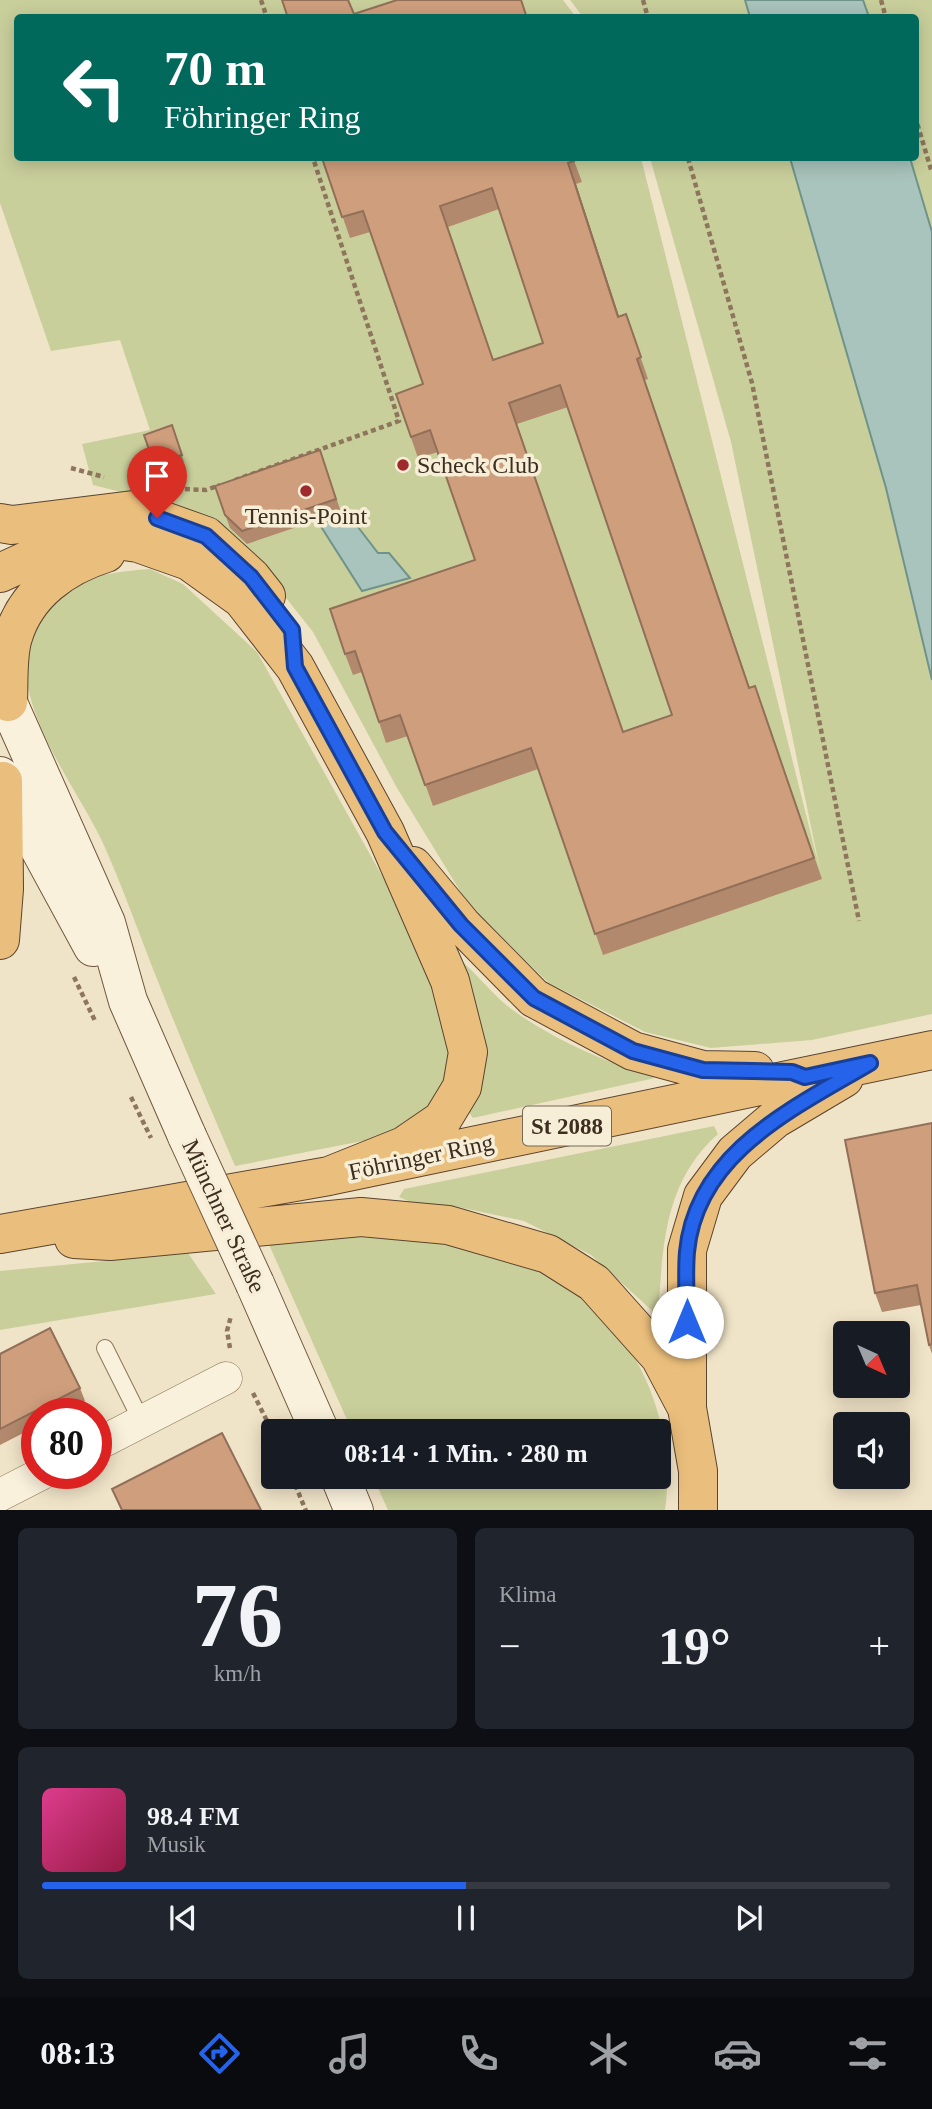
<!DOCTYPE html>
<html lang="de">
<meta charset="utf-8">
<style>
body{margin:0;font-family:"Times New Roman",serif;background:#20242c;color:#f1f3f6;height:100vh;display:flex;flex-direction:column;font-size:26px;white-space:nowrap}
*{box-sizing:border-box;margin:0}
p{font-size:23px;color:#9ea1a6}
.icon{flex:none;width:38px;height:38px;fill:none;stroke:currentColor;stroke-width:2;stroke-linecap:round;stroke-linejoin:round}
.map{position:relative;height:1510px;overflow:hidden}
.drawer{display:flex;flex-direction:column;gap:18px;padding:18px;background:#0d0f14;flex:1}
.drawer>*{flex:none}
.hud{position:absolute;left:14px;top:14px;width:905px;height:147px;border-radius:7px;box-shadow:0 4px 18px #0003;background:#00695c;color:#fff;overflow:hidden}
.needle{width:46px;rotate:136deg}
.tools{position:absolute;left:833px;top:1321px;display:grid;gap:14px}
.tools a{display:grid;place-items:center;width:77px;height:77px;border-radius:7px;background:#171b24;box-shadow:0 4px 18px #0003;font-size:35px}
.speed{position:absolute;left:21px;top:1398px;display:flex;gap:14px;font-size:35px;font-weight:700;text-align:center}
.speed>*{display:grid;place-content:center;width:91px;height:91px;border-radius:50%;background:#171b24;box-shadow:0 4px 18px #0003;line-height:1}
.speed .limit{border:10px solid #d22;background:#fff;color:#111}
.pin{position:absolute;display:grid;place-items:center;width:60px;height:60px;color:#fff;margin:-72px -30px;border-radius:50% 50% 50% 0;rotate:-45deg;box-shadow:0 0 7px #0007}
.pin .icon{rotate:45deg}
.me{position:absolute;width:77px;margin:-38px;rotate:0deg;stroke-linejoin:round;filter:drop-shadow(0 0 5px #0008)}
.turn{display:flex;align-items:center;gap:24px;height:147px;padding:0 35px;font-size:32px}
.turn .icon{width:91px;height:91px;stroke-width:2.5}
.turn b{display:block;font-size:49px;line-height:60px}
.big{font-size:52px;font-weight:700;line-height:1.1}
.drawer .card{flex:1;display:flex;flex-direction:column;justify-content:center;gap:10px;min-width:0;padding:0 24px;border-radius:10px;background:#20242c}
.drawer .dial{align-items:center;gap:0}
.dial b{font-size:91px;line-height:1}
.song{display:flex;align-items:center;gap:21px}
.cover{width:84px;height:84px;border-radius:10px;background:linear-gradient(135deg,hsl(330 70% 55%),hsl(340 70% 35%))}
.played{height:7px;border-radius:4px;background:linear-gradient(90deg,#2563eb 50%,#363941 50%)}
.keys{display:flex;justify-content:space-around;direction:ltr}
.heat{display:flex;justify-content:space-between;align-items:center;font-size:38px;direction:ltr}
.drawer .tiles{flex:1;display:grid;gap:18px;grid-template-columns:1fr 1fr}
.card:last-child{grid-column:span 2}
.trip{position:absolute;left:261px;top:1419px;width:410px;height:70px;border-radius:7px;background:#171b24;box-shadow:0 4px 18px #0003;font-weight:700;line-height:70px;text-align:center}
.dock{display:flex;height:112px;justify-content:space-around;align-items:center;background:#090b0e;color:#9ea1a6}
.dock .icon{width:49px;height:49px}
.dock .active{color:#2563eb}
.dock b{font-size:32px;color:#f1f3f6}
.map>svg:first-child{display:block}
.green{fill:#c9cf9b}
.water{fill:#a9c4bc;stroke:#6f938a;stroke-width:2}
.lines{fill:none;stroke-linecap:round;stroke-linejoin:round}
.service-casing{stroke:#8d765c;stroke-width:18}
.minor-casing{stroke:#8d765c;stroke-width:33}
.secondary-casing{stroke:#6f573f;stroke-width:40}
.trunk-casing{stroke:#5b4430;stroke-width:40}
.path{stroke:#8d765c;stroke-width:4.5;stroke-dasharray:5 3.5;stroke-linecap:butt}
.service{stroke:#faf1dc;stroke-width:16}
.minor{stroke:#faf1dc;stroke-width:32}
.secondary{stroke:#faf1dc;stroke-width:38}
.trunk{stroke:#eabe7c;stroke-width:38}
.secondary-bridge-casing{stroke:#6f573f;stroke-width:40;stroke-linecap:butt}
.path-bridge{stroke:#8d765c;stroke-width:4.5;stroke-dasharray:5 3.5;stroke-linecap:butt}
.secondary-bridge{stroke:#faf1dc;stroke-width:38}
.wall{fill:#b2896c;fill-rule:evenodd}
.shaded-wall{fill:#916f58}
.building{fill:#cf9f7d;stroke:#916f58;stroke-width:2;fill-rule:evenodd}
.route-casing{stroke:#184099;stroke-width:18}
.route{stroke:#2563eb;stroke-width:12}
.poi-dot{fill:#9e2a2b;stroke:#f7eed8;stroke-width:2.5}
.labels{text-anchor:middle;dominant-baseline:central;stroke-width:7;stroke-linejoin:round;paint-order:stroke}
.shield{fill:#f7eed8;stroke:#756857;stroke-width:2}
.shield-label{font-size:23px;font-weight:bold;fill:#3d2e20}
.poi-label{font-size:24px;fill:#3d2e20;stroke:#f7eed8;text-anchor:start}
.street-label{font-size:24px;fill:#3d2e20;stroke:#f7eed8}
</style>
<div class="map">
<svg width="932" height="1511" viewBox="0 0 932 1511">
<rect width="100%" height="100%" fill="#f0e4c8"/>
<path class="green" d="M0 0H563L576 17 18 18V158H641L820 870 731 442 650 158H790L886 488 932 680V1014L812 1040 711 1048 645 1032 549 983 473 912 397 788 313 632 252 555 176 506 93 485 82 444 150 430 120 340 51 351 0 203Z
M570 0H745L750 17H583Z
M863 0H932V232L910 158H915V18L869 17Z
M150 569 183 584 257 652 405 917 447 1012 452 1069 424 1115 388 1136 235 1166C209 1105 183 1045 159 984 140 937 123 887 102 841 76 787 21 718 26 656 33 586 90 573 150 569Z
M464 963C480 978 496 998 514 1011 558 1042 604 1061 655 1078L473 1118 464 1106 481 1048 480 1019Z
M714 1126 718 1134C663 1183 663 1247 658 1316L591 1255 524 1221 453 1206 413 1203 399 1197 404 1189Z
M332 1235C394 1240 476 1241 533 1265 626 1306 679 1411 665 1510H388L373 1477H658V1432L352 1431 267 1240Z
M188 1253 216 1294 0 1330V1271Z"/>
<path class="water" d="M745 0H863L869 17H750Z
M790 158H910L932 232V680L886 488Z
M348 514 378 553H389L410 578 362 591 320 525Z"/>
<g class="lines">
<defs>
<path id="service" d="M105 1348 142 1422"/>
<path id="minor" d="M96 1445 226 1378
M0 1495 41 1474"/>
<path id="secondary" d="M0 685 106 923 128 1001 187 1136
M0 776 93 947
M255 1284 320 1432
M340 1477 354 1511"/>
<path id="trunk" d="M0 523 12 525 133 510 206 536 251 577 266 596
M0 573 50 550 95 537 138 543 189 561 242 599 295 667 385 832 450 981 468 1052 462 1087 442 1120 404 1146 329 1176
M8 702C9 682 7 656 13 637 26 593 64 566 106 553
M413 866 462 925 534 998 633 1051 703 1070 755 1071
M0 940 4 889 3 781
M0 1234 329 1176 932 1050
M74 1239 110 1241 361 1217 448 1225 548 1254 594 1283 660 1357 687 1408
M698 1511V1471L687 1408V1250L703 1196 735 1153 775 1119 844 1078"/>
</defs>
<use href="#service" class="service-casing"/>
<use href="#minor" class="minor-casing"/>
<use href="#secondary" class="secondary-casing"/>
<use href="#trunk" class="trunk-casing"/>
<path class="path" d="M261 0 267 18
M643 0 648 18
M881 0 886 18
M915 116 932 173
M688 158 752 383 859 921
M71 468 104 477
M235 480 399 421 313 158
M185 489 206 490 220 485
M74 977 96 1023
M230 1348 227 1331 231 1316
M253 1393 273 1433
M292 1477 306 1511"/>
<use href="#service" class="service"/>
<use href="#minor" class="minor"/>
<use href="#secondary" class="secondary"/>
<use href="#trunk" class="trunk"/>
<defs>
<path id="secondary-bridge" d="M187 1136 255 1284"/>
</defs>
<use href="#secondary-bridge" class="secondary-bridge-casing"/>
<path class="path-bridge" d="M131 1097 151 1138"/>
<use href="#secondary-bridge" class="secondary-bridge"/>
</g>
<path class="wall" d="M322 158H573L582 182 576 184 619 316 626 314 648 379 645 380 750 688 755 686 822 879 603 955 538 769 433 806 408 736 386 743 362 672 353 675 345 654 475 560 438 452 418 458 396 394 423 384 370 232 350 238ZM499 209 543 343 493 360 448 227ZM568 407 672 715 623 732 517 424Z
M172 425 184 462 156 471 144 435Z
M320 450 341 512 247 544 230 528 215 486Z
M932 1123V1354L929 1345 921 1305 882 1312 875 1293Z
M0 1354 80 1388 85 1401 59 1414H37V1426L0 1445Z
M112 1489 261 1510H121Z"/>
<path class="shaded-wall" d="M568 163 576 184 626 338 618 317Z"/>
<path class="building" d="M282 0H348L354 14 397 0H521L527 18H288Z
M322 158H573L574 161 568 163 618 317 626 314 641 357 637 359 749 688 755 686 814 858 595 934 531 748 425 785 400 715 379 722 355 651 345 654 330 609 475 560 430 430 411 437 396 394 423 384 363 211 342 217ZM492 188 543 343 493 360 440 206ZM560 385 672 715 623 732 509 403Z
M172 425 182 455 154 464 144 435Z
M320 450 336 499 242 531 225 515 215 486Z
M932 1123V1344L929 1345 917 1285 875 1293 845 1140Z
M50 1328 80 1388 0 1429V1354Z
M222 1433 261 1510H122L112 1489Z"/>
<g class="lines">
<defs>
<path id="route" d="M157 518 206 536 251 577 292 630 295 667 385 832 461 925 534 998 633 1051 703 1070 792 1072 805 1077 870 1063C794 1108 696 1153 687 1252 685 1275 687 1299 687 1322"/>
</defs>
<use href="#route" class="route-casing"/>
<use href="#route" class="route"/>
</g>
<g class="poi-dot">
<circle cx="403" cy="465" r="7"/>
<circle cx="306" cy="491" r="7"/>
</g>
<g class="labels">
<rect class="shield" x="523" y="1106.5" width="88" height="39" rx="5"/>
<g class="shield-label">
<text x="567" y="1126">St 2088</text>
</g>
<g class="poi-label">
<text x="417" y="465">Scheck Club</text>
<text x="306" y="516" text-anchor="middle">Tennis-Point</text>
</g>
<g class="street-label">
<text transform="translate(421 1157) rotate(-12)">Föhringer Ring</text>
<text transform="translate(224 1216) rotate(65)">Münchner Straße</text>
</g>
</g>
</svg>
<div class="tools">
<a><svg class="needle" viewBox="-14 -14 28 28"><path d="M0-13l5 13h-10z" fill="#e53935"/><path d="M0 13l5-13h-10z" fill="#9ea1a6"/></svg></a>
<a><svg class="icon" aria-label="sound" viewBox="0 0 24 24"><path d="M4 9h4l5-4v14l-5-4H4zM17 9q2 3 0 6"/></svg></a>
</div>
<div class="speed"><div class="limit">80</div></div>
<div class="pin" style="left:157px;top:518px;background:#d93025"><svg class="icon" aria-label="arrive" viewBox="0 0 24 24"><path d="M6 21V4h12l-3 4 3 4H6"/></svg></div>
<svg class="me" style="left:687px;top:1322px" viewBox="-20 -20 40 40"><circle r="19" fill="#fff"/><path d="M0-13L10 11 0 6-10 11z" fill="#2563eb"/></svg>
<div class="trip">08:14 · 1 Min. · 280 m</div>
<div class="hud">
<div class="turn"><svg class="icon" aria-label="left" viewBox="0 0 24 24"><path d="M17 20v-9H6M10 6l-5 5 5 5"/></svg><div><b>70 m</b>Föhringer Ring</div></div>
</div>
</div>
<section class="drawer">
<div class="tiles">
<div class="card dial"><b>76</b><p>km/h</p></div>
<div class="card"><p>Klima</p>
<div class="heat"><a>−</a><b class="big">19°</b><a>+</a></div>
</div>
<div class="card">
<div class="song"><i class="cover"></i><div><b>98.4 FM</b><p>Musik</p></div></div>
<div class="played"></div>
<div class="keys"><svg class="icon" aria-label="previous" viewBox="0 0 24 24"><path d="M18 5L8 12l10 7zM5 5v14"/></svg><svg class="icon" aria-label="pause" viewBox="0 0 24 24"><path d="M8 5v14M16 5v14"/></svg><svg class="icon" aria-label="next" viewBox="0 0 24 24"><path d="M6 5l10 7-10 7zM19 5v14"/></svg></div>
</div>
</div>
</section>
<nav class="dock">
<b>08:13</b>
<svg class="icon active" aria-label="directions" viewBox="0 0 24 24"><path d="M12 3l9 9-9 9-9-9zM9 14v-3h6M13 9l2 2-2 2"/></svg>
<svg class="icon" aria-label="music" viewBox="0 0 24 24"><path d="M9 18V5l10-2v13"/><circle cx="6" cy="18" r="3"/><circle cx="16" cy="16" r="3"/></svg>
<svg class="icon" aria-label="phone" viewBox="0 0 24 24"><path d="M5 4h4l2 5-3 2q2 4 5 5l2-3 5 2v4C11 20 4 13 5 4z"/></svg>
<svg class="icon" aria-label="climate" viewBox="0 0 24 24"><path d="M12 3v18M4 7l16 10M4 17L20 7"/></svg>
<svg class="icon" aria-label="car" viewBox="0 0 24 24"><path d="M5 17H2v-5l4-1 3-4h7l3 4 3 1v5h-3M9 17h6M6 11h13"/><circle cx="7" cy="17" r="2"/><circle cx="17" cy="17" r="2"/></svg>
<svg class="icon" aria-label="filters" viewBox="0 0 24 24"><path d="M4 7h16M4 17h16"/><circle cx="9" cy="7" r="2"/><circle cx="15" cy="17" r="2"/></svg>
</nav>
